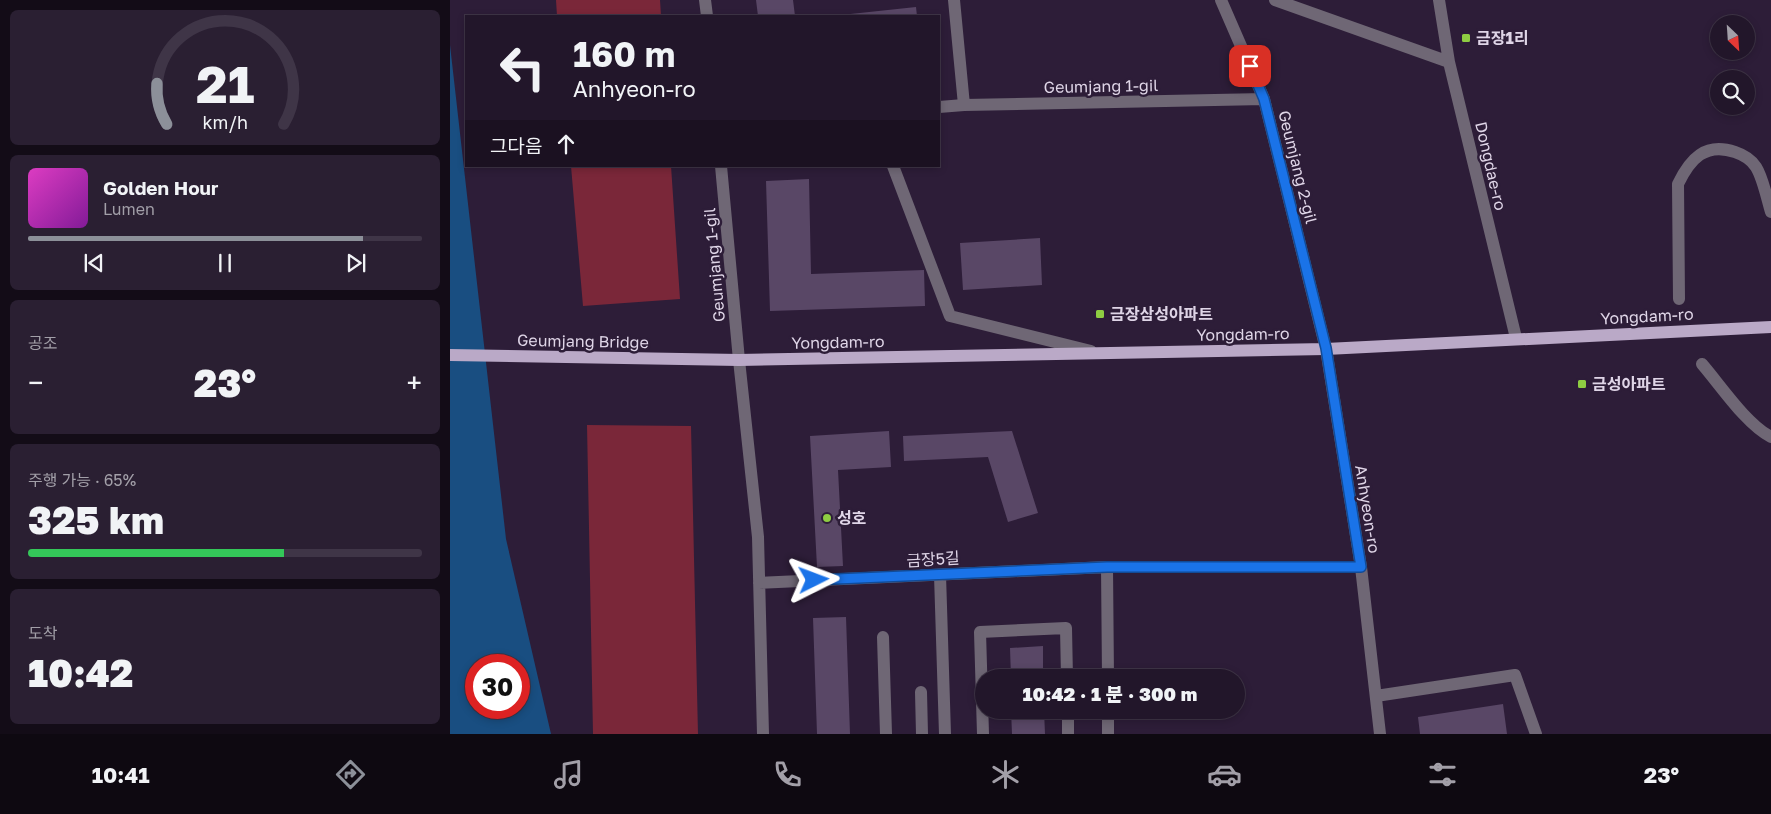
<!DOCTYPE html>
<html lang="ko">
<meta charset="utf-8">
<style>
body{margin:0;font-family:"Golos Text","Noto Sans KR",sans-serif;background:#2a1f32;color:#f1f3f6;height:100vh;display:flex;flex-direction:column;font-size:19px;white-space:nowrap}
*{box-sizing:border-box;margin:0}
p{font-size:16px;color:#a29fa8}
.icon{flex:none;width:28px;height:28px;fill:none;stroke:currentColor;stroke-width:2;stroke-linecap:round;stroke-linejoin:round}
.map{position:relative;flex:1;overflow:hidden}
.drawer{display:flex;flex-direction:column;gap:10px;padding:10px;background:#130c17;width:450px}
.drawer>*{flex:none}
.banner{position:absolute;left:15px;top:15px;width:475px;height:152px;border-radius:0px;box-shadow:0 2px 8px #0003,0 0 0 1px #3f3547;background:#22162a;color:#f1f3f6;overflow:hidden}
.needle{width:32px;rotate:155deg}
.tools{position:absolute;left:1260px;top:15px;display:grid;gap:10px}
.tools a{display:grid;place-items:center;width:45px;height:45px;border-radius:50%;background:#22162a;box-shadow:0 2px 8px #0003,0 0 0 1px #3f3547;font-size:25px}
.speed{position:absolute;left:15px;top:654px;display:flex;gap:10px;font-size:25px;font-weight:700;text-align:center}
.speed>*{display:grid;place-content:center;width:65px;height:65px;border-radius:50%;background:#22162a;box-shadow:0 2px 8px #0003,0 0 0 1px #3f3547;line-height:1}
.speed .limit{border:8px solid #d22;background:#fff;color:#111}
.pin{position:absolute;display:grid;place-items:center;width:42px;height:42px;color:#fff;margin:-21px;border-radius:10px;box-shadow:0 2px 8px #0006}
.me{position:absolute;width:55px;margin:-28px;rotate:87deg;stroke-linejoin:round;filter:drop-shadow(0 0 4px #0008)}
.turn{display:flex;align-items:center;gap:18px;height:105px;padding:0 25px;font-size:22px}
.turn .icon{width:65px;height:65px;stroke-width:2.5}
.turn b{display:block;font-size:35px;line-height:42px}
.then{display:flex;align-items:center;height:48px;padding:0 25px;background:#0003;gap:10px;font-size:19px}
.big{font-size:38px;font-weight:800;line-height:1.1}
.drawer .widget{flex:1;display:flex;flex-direction:column;justify-content:center;gap:8px;min-width:0;padding:0 18px;border-radius:8px;background:#2a1f32}
.drawer .dial{align-items:center;gap:0}
.dial svg{height:130px;overflow:visible;fill:none;stroke:#3f3547;stroke-width:7;stroke-linecap:round;text-anchor:middle}
.dial text{fill:#f1f3f6;stroke:none}
.song{display:flex;align-items:center;gap:15px}
.cover{width:60px;height:60px;border-radius:8px;background:linear-gradient(135deg,hsl(310 70% 55%),hsl(290 70% 35%))}
.played{height:5px;border-radius:2px;background:linear-gradient(90deg,#8c9099 85%,#3f3547 85%)}
.keys{display:flex;justify-content:space-around;direction:ltr}
.heat{display:flex;justify-content:space-between;align-items:center;font-size:28px;direction:ltr}
.charge{height:8px;border-radius:4px;background:linear-gradient(90deg,#34c759 65%,#3f3547 0)}
.trip{position:absolute;left:525px;top:669px;width:270px;height:50px;border-radius:25px;background:#22162a;box-shadow:0 2px 8px #0003,0 0 0 1px #3f3547;font-weight:800;line-height:50px;text-align:center}
.tab-bar{display:flex;height:80px;justify-content:space-around;align-items:center;background:#0e0911;color:#a29fa8}
.tab-bar .icon{width:35px;height:35px}
.tab-bar .current{color:#8c9099}
.tab-bar b{font-size:22px;color:#f1f3f6}
main{display:flex;flex:1;min-height:0}
.map>svg:first-child{display:block}
.green{fill:#7a2739}
.water{fill:#194e81;fill-rule:evenodd}
.building{fill:#594766}
.lines{fill:none;stroke-linecap:round;stroke-linejoin:round}
.minor{stroke:#6f6775;stroke-width:12}
.major{stroke:#baa9c7;stroke-width:12}
.route-casing{stroke:#114b97;stroke-width:12}
.route{stroke:#1a73e8;stroke-width:9}
.poi-dot{fill:#8ecd42;stroke:#2d1d38;stroke-width:2}
.labels{text-anchor:middle;dominant-baseline:central;stroke-width:5;stroke-linejoin:round;paint-order:stroke}
.poi-label{font-size:16px;font-weight:bold;fill:#dfd5e7;stroke:#2d1d38;text-anchor:start}
.street-label{font-size:16px;fill:#dfd5e7;stroke:#2d1d38}
</style>
<main>
<section class="drawer">
<div class="widget dial"><svg viewBox="0 0 100 80">
<path d="M14 69A42 42 0 1 1 86 69"/>
<path d="M14 69A42 42 0 0 1 8 44" stroke="#8c9099"/>
<text x="50" y="56" font-size="32" font-weight="700">21</text>
<text x="50" y="72" font-size="11">km/h</text>
</svg></div>
<div class="widget">
<div class="song"><i class="cover"></i><div><b>Golden Hour</b><p>Lumen</p></div></div>
<div class="played"></div>
<div class="keys"><svg class="icon" aria-label="previous" viewBox="0 0 24 24"><path d="M18 5L8 12l10 7zM5 5v14"/></svg><svg class="icon" aria-label="pause" viewBox="0 0 24 24"><path d="M8 5v14M16 5v14"/></svg><svg class="icon" aria-label="next" viewBox="0 0 24 24"><path d="M6 5l10 7-10 7zM19 5v14"/></svg></div>
</div>
<div class="widget"><p>공조</p>
<div class="heat"><a>−</a><b class="big">23°</b><a>+</a></div>
</div>
<div class="widget"><p>주행 가능 · 65%</p><b class="big">325 km</b><div class="charge"></div></div>
<div class="widget"><p>도착</p><b class="big">10:42</b></div>
</section>
<div class="map">
<svg width="1321" height="734" viewBox="0 0 1321 734">
<rect width="100%" height="100%" fill="#2d1d38"/>
<path class="green" d="M106 0H210L211 16H107Z
M121 166H221L230 299 133 306Z
M137 425 241 426 248 734H143Z"/>
<path class="water" d="M0 45 56 539 101 734H0ZM26 665H69V708H26Z"/>
<path class="building" d="M306 0H343L345 16H308Z
M466 7 467 16H391V15Z
M359 179 361 274 474 270 475 306 320 311 316 181Z
M590 238 592 285 513 290 510 243Z
M439 431 441 467 388 470 393 566 367 567 360 436Z
M562 431 588 513 558 522 538 457 454 461 453 436Z
M396 617 400 734H367L363 618Z
M593 646V678H561L560 648Z
M1053 704 1057 734H970L968 717Z
M561 710H594L595 734H562Z"/>
<g class="lines">
<path class="minor" d="M255 0 257 16
M504 0 514 105
M771 0 814 99 876 349 911 567 930 734
M825 0 999 62
M989 0 999 62 1066 338
M489 107 514 105 814 99
M271 166 289 360 308 537 313 734
M443 166 500 316 641 351
M1229 299 1228 184C1240 159 1255 142 1285 152 1294 155 1301 159 1306 167 1313 178 1317 199 1321 212
M1252 364C1271 386 1296 424 1321 437
M657 567 658 678
M490 575 495 734
M309 583 657 567H911
M433 637 436 734
M471 692 472 734
M926 696 1065 675 1086 734
M618 710V734
M658 710V734
M533 734 530 632 616 628 617 678"/>
<path class="major" d="M0 355 289 360 876 349 1321 327"/>
</g>
<g class="lines">
<defs>
<path id="route" d="M364 580 657 567H911L876 348 814 99 800 66"/>
</defs>
<use href="#route" class="route-casing"/>
<use href="#route" class="route"/>
</g>
<g class="poi-dot">
<rect x="1011" y="33" width="10" height="10" rx="2.5"/>
<rect x="645" y="309" width="10" height="10" rx="2.5"/>
<rect x="1127" y="379" width="10" height="10" rx="2.5"/>
<circle cx="377" cy="518" r="5"/>
</g>
<g class="labels">
<g class="poi-label">
<text x="1026" y="38">금장1리</text>
<text x="660" y="314">금장삼성아파트</text>
<text x="1142" y="384">금성아파트</text>
<text x="387" y="518">성호</text>
</g>
<g class="street-label">
<text transform="translate(651 86) rotate(-1)">Geumjang 1-gil</text>
<text transform="translate(1041 166) rotate(77)">Dongdae-ro</text>
<text transform="translate(848 167) rotate(76)">Geumjang 2-gil</text>
<text transform="translate(264 265) rotate(-95)">Geumjang 1-gil</text>
<text transform="translate(1197 316) rotate(-3)">Yongdam-ro</text>
<text transform="translate(793 334) rotate(-1)">Yongdam-ro</text>
<text transform="translate(133 341) rotate(1)">Geumjang Bridge</text>
<text transform="translate(388 342) rotate(-1)">Yongdam-ro</text>
<text transform="translate(918 509) rotate(81)">Anhyeon-ro</text>
<text transform="translate(483 559) rotate(-3)">금장5길</text>
</g>
</g>
</svg>
<div class="tools">
<a><svg class="needle" viewBox="-14 -14 28 28"><path d="M0-13l5 13h-10z" fill="#e53935"/><path d="M0 13l5-13h-10z" fill="#a29fa8"/></svg></a>
<a><svg class="icon" aria-label="search" viewBox="0 0 24 24"><circle cx="10" cy="10" r="6"/><path d="M15 15l6 6"/></svg></a>
</div>
<div class="speed"><div class="limit">30</div></div>
<div class="pin" style="left:800px;top:66px;background:#d93025"><svg class="icon" aria-label="arrive" viewBox="0 0 24 24"><path d="M6 21V4h12l-3 4 3 4H6"/></svg></div>
<svg class="me" style="left:364px;top:580px" viewBox="-20 -20 40 40"><path d="M0-17L14 15 0 8-14 15z" fill="#1a73e8" stroke="#fff" stroke-width="4"/></svg>
<div class="trip">10:42 · 1 분 · 300 m</div>
<div class="banner">
<div class="turn"><svg class="icon" aria-label="left" viewBox="0 0 24 24"><path d="M17 20v-9H6M10 6l-5 5 5 5"/></svg><div><b>160 m</b>Anhyeon-ro</div></div>
<div class="then">그다음<svg class="icon" aria-label="ahead" viewBox="0 0 24 24"><path d="M12 20V5M6 11l6-6 6 6"/></svg></div>
</div>
</div>
</main>
<nav class="tab-bar">
<b>10:41</b>
<svg class="icon current" aria-label="directions" viewBox="0 0 24 24"><path d="M12 3l9 9-9 9-9-9zM9 14v-3h6M13 9l2 2-2 2"/></svg>
<svg class="icon" aria-label="music" viewBox="0 0 24 24"><path d="M9 18V5l10-2v13"/><circle cx="6" cy="18" r="3"/><circle cx="16" cy="16" r="3"/></svg>
<svg class="icon" aria-label="phone" viewBox="0 0 24 24"><path d="M5 4h4l2 5-3 2q2 4 5 5l2-3 5 2v4C11 20 4 13 5 4z"/></svg>
<svg class="icon" aria-label="climate" viewBox="0 0 24 24"><path d="M12 3v18M4 7l16 10M4 17L20 7"/></svg>
<svg class="icon" aria-label="car" viewBox="0 0 24 24"><path d="M5 17H2v-5l4-1 3-4h7l3 4 3 1v5h-3M9 17h6M6 11h13"/><circle cx="7" cy="17" r="2"/><circle cx="17" cy="17" r="2"/></svg>
<svg class="icon" aria-label="filters" viewBox="0 0 24 24"><path d="M4 7h16M4 17h16"/><circle cx="9" cy="7" r="2"/><circle cx="15" cy="17" r="2"/></svg>
<b>23°</b>
</nav>
